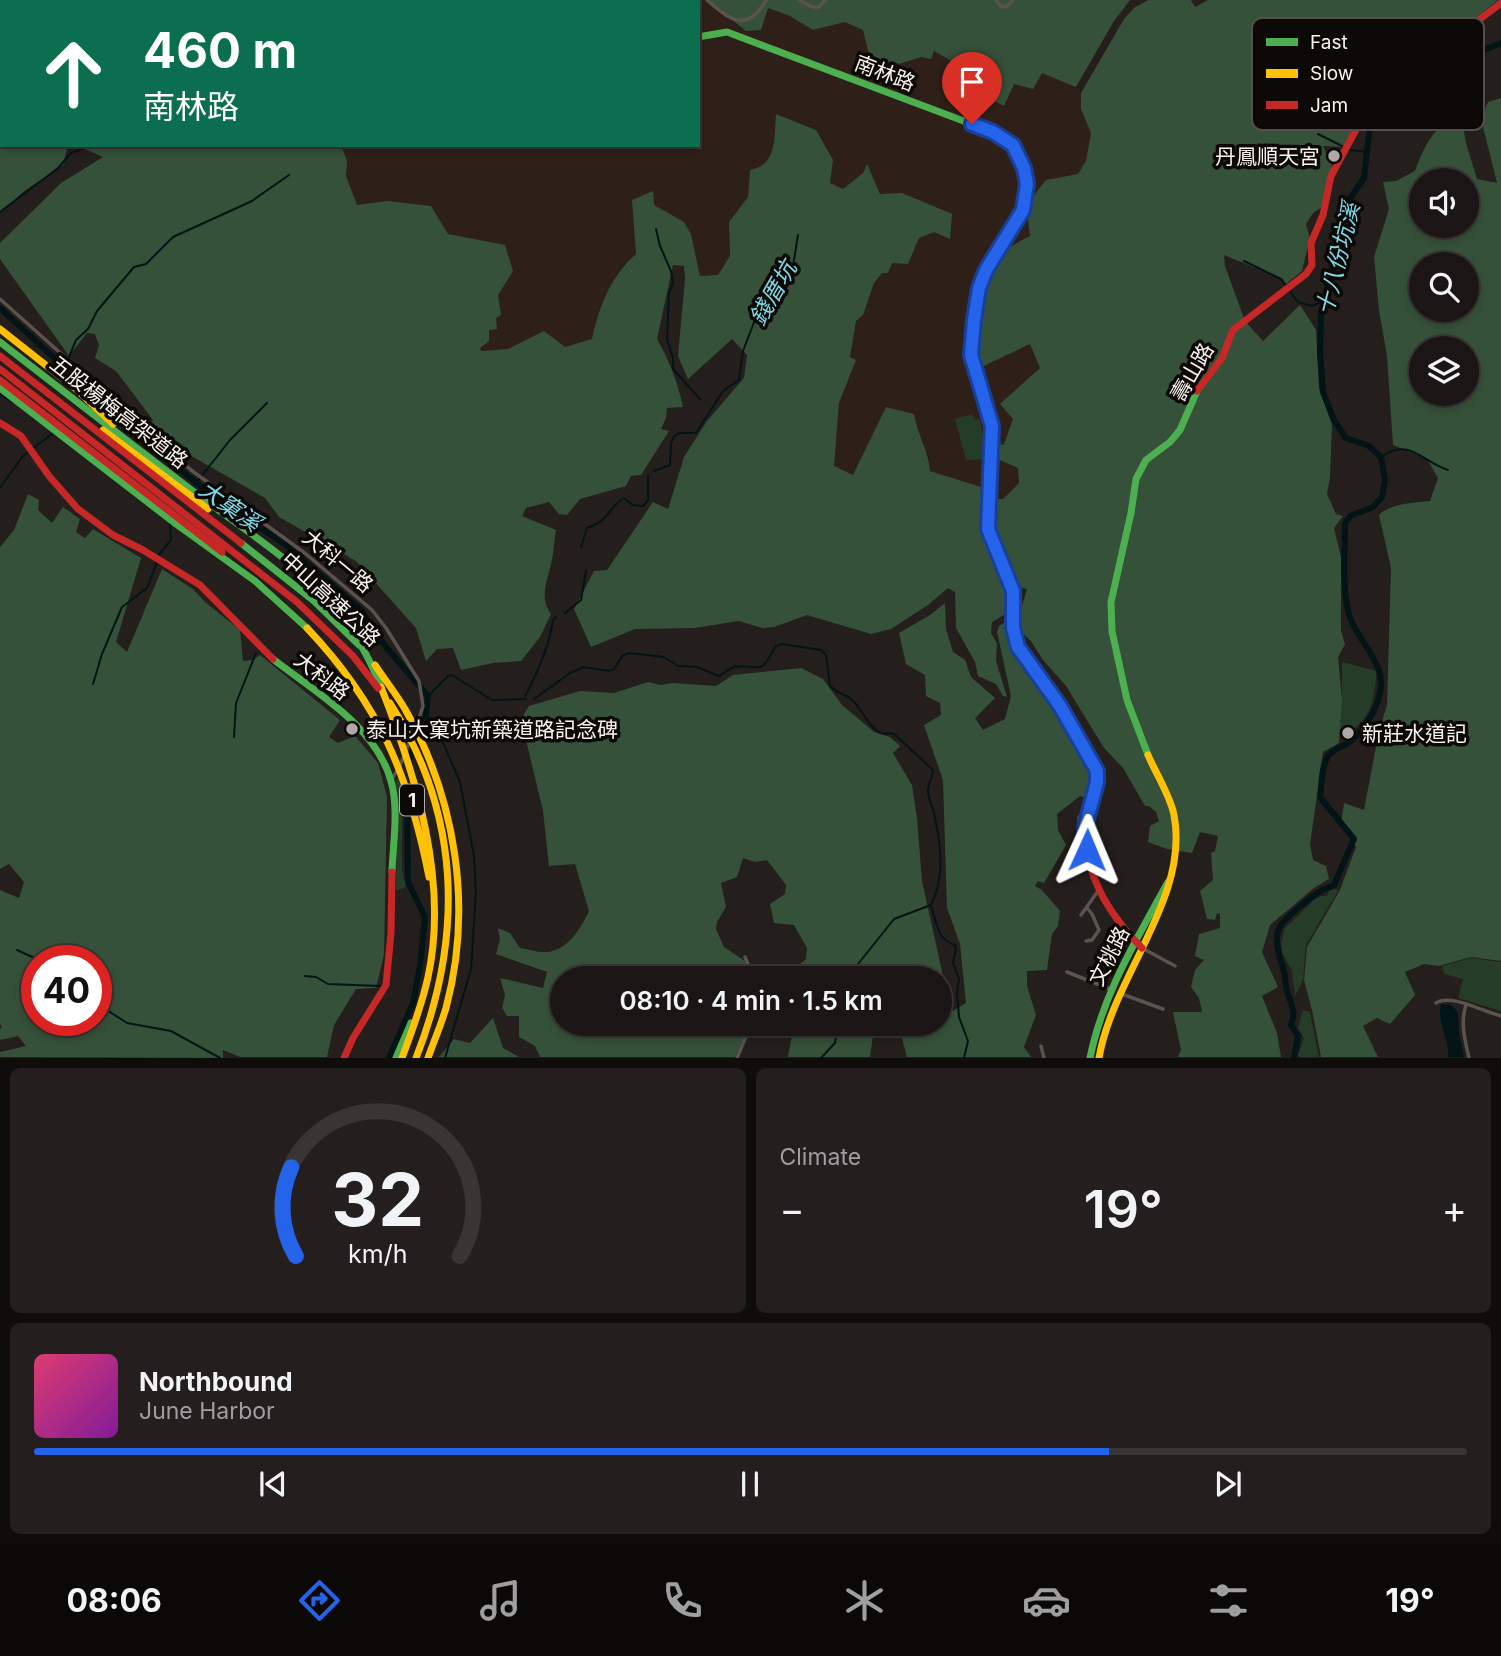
<!DOCTYPE html>
<meta charset="utf-8">
<style>
body{margin:0;font-family:Inter,"Noto Sans TC",sans-serif;background:#241f1e;color:#f1f3f6;height:100vh;display:flex;flex-direction:column;font-size:26px;white-space:nowrap}
*{box-sizing:border-box;margin:0}
p{font-size:23px;color:#a09fa0}
.icon{flex:none;width:38px;height:38px;fill:none;stroke:currentColor;stroke-width:2;stroke-linecap:round;stroke-linejoin:round}
.map{position:relative;height:1058px;overflow:hidden}
.sheet{display:flex;flex-direction:column;gap:10px;padding:10px;background:#0f0c0c;flex:1}
.sheet>*{flex:none}
.banner{position:absolute;left:0px;top:0px;width:700px;height:147px;box-shadow:0 4px 10px #0003,0 0 0 2px #393534;background:#0b6e4f;color:#fff;overflow:hidden}
.tools{position:absolute;left:1409px;top:168px;display:grid;gap:14px}
.tools a{display:grid;place-items:center;width:70px;height:70px;border-radius:50%;background:#1b1615;box-shadow:0 4px 10px #0003,0 0 0 2px #393534;font-size:35px}
.speed{position:absolute;left:21px;top:945px;display:flex;gap:14px;font-size:35px;font-weight:700;text-align:center}
.speed>*{display:grid;place-content:center;width:91px;height:91px;border-radius:50%;background:#1b1615;box-shadow:0 4px 10px #0003,0 0 0 2px #393534;line-height:1}
.speed .limit{border:10px solid #d22;background:#fff;color:#111}
.pin{position:absolute;display:grid;place-items:center;width:60px;height:60px;color:#fff;margin:-72px -30px;border-radius:50% 50% 50% 0;rotate:-45deg;box-shadow:0 0 7px #0007}
.pin .icon{rotate:45deg}
.me{position:absolute;width:77px;margin:-38px;rotate:1deg;stroke-linejoin:round;filter:drop-shadow(0 0 5px #0008)}
.turn{display:flex;align-items:center;gap:24px;height:147px;padding:0 28px;font-size:32px}
.turn .icon{width:91px;height:91px;stroke-width:2.5}
.turn b{display:block;font-size:49px;line-height:60px}
.big{font-size:52px;font-weight:600;line-height:1.1}
.sheet .widget{flex:1;display:flex;flex-direction:column;justify-content:center;gap:10px;min-width:0;padding:0 24px;border-radius:10px;background:#241f1e}
.sheet .dial{align-items:center;gap:0}
.dial svg{height:182px;overflow:visible;fill:none;stroke:#393534;stroke-width:7;stroke-linecap:round;text-anchor:middle}
.dial text{fill:#f1f3f6;stroke:none}
.song{display:flex;align-items:center;gap:21px}
.cover{width:84px;height:84px;border-radius:10px;background:linear-gradient(135deg,hsl(340 70% 55%),hsl(290 70% 35%))}
.played{height:7px;border-radius:4px;background:linear-gradient(90deg,#2563eb 75%,#393534 75%)}
.keys{display:flex;justify-content:space-around;direction:ltr}
.heat{display:flex;justify-content:space-between;align-items:center;font-size:38px;direction:ltr}
.sheet .tiles{flex:1;display:grid;gap:10px;grid-template-columns:1fr 1fr}
.widget:last-child{grid-column:span 2}
.trip{position:absolute;left:550px;top:966px;width:402px;height:70px;border-radius:35px;background:#1b1615;box-shadow:0 4px 10px #0003,0 0 0 2px #393534;font-weight:600;line-height:70px;text-align:center}
.menu{display:flex;height:112px;justify-content:space-around;align-items:center;background:#0b0908;color:#a09fa0}
.menu .icon{width:49px;height:49px}
.menu .on{color:#2563eb}
.menu b{font-size:32px;color:#f1f3f6}
.map>svg:first-child{display:block}
.built{fill:#2e2019}
.green{fill:#253c28}
.forest{fill:#365139;fill-rule:evenodd}
.water{fill:#031417}
.lines{fill:none;stroke-linecap:round;stroke-linejoin:round}
.stream{stroke:#031417;stroke-width:2}
.river{stroke:#031417;stroke-width:6}
.street{stroke:#5c524e;stroke-width:3.5}
.fast{stroke:#4caf50;stroke-width:7}
.slow{stroke:#ffc107;stroke-width:7}
.jam{stroke:#c62828;stroke-width:7}
.route-casing{stroke:#184099;stroke-width:18}
.route{stroke:#2563eb;stroke-width:12}
.poi-dot{fill:#afa8a5;stroke:#0c0806;stroke-width:2.5}
.labels{text-anchor:middle;dominant-baseline:central;stroke-width:7;stroke-linejoin:round;paint-order:stroke}
.shield{fill:#0c0806;stroke:#b3aca9;stroke-width:2}
.shield-label{font-size:19px;font-weight:bold;fill:#faf3ef}
.street-label{font-size:21px;fill:#faf3ef;stroke:#0c0806}
.poi-label{font-size:21px;fill:#faf3ef;stroke:#0c0806;text-anchor:start}
.water-label{font-size:23px;font-style:italic;fill:#80d9e7;stroke:#0c0806}
.key{fill:#0c0806;stroke:#534e4c;stroke-width:2}
.key-label{font-size:19px;fill:#faf3ef}
</style>
<div class="map">
<svg width="1501" height="1058" viewBox="0 0 1501 1058">
<rect width="100%" height="100%" fill="#241e1c"/>
<path class="built" d="M639 0H708L768 8 790 16 813 30 845 22 863 30 899 64 933 51 953 62 1005 105 1014 83 1042 73 1076 87 1081 93V109L1091 133 1086 161 1078 174 1046 180 1032 196 1031 236 1014 244 986 270 972 365 1031 343 1040 368 1000 404 1013 419 1004 444 1001 445 999 431H996L994 462 1000 460 1018 468 1019 483 1003 499H985L984 488 930 471V457L916 428 914 414 886 407 853 476 834 466 839 403 856 360 850 357 856 321 863 315 874 283 882 273 892 263 908 264 919 238 934 232 880 194 866 165 863 173 843 189 830 183 816 130 776 114 773 155 760 168 750 170 748 197 729 222 730 256 718 275 700 276 691 234 632 200 636 254 620 268 598 311 592 339 564 347 544 332 508 349 480 351 496 317 501 315 498 295 513 271 465 239 448 234 387 201 357 205 346 176 347 161 341 145H698V2H638Z"/>
<path class="green" d="M972 414 975 420 980 419 983 437V459L966 460 955 419Z
M1342 662 1377 671C1375 687 1374 710 1361 722 1357 727 1353 728 1350 735L1342 731 1339 727 1342 699Z
M400 774 402 781V869L406 887 396 891 397 802 395 782Z
M1335 889 1338 891 1306 945 1303 980 1295 996 1292 971 1282 953 1281 942 1285 928 1315 899 1321 896H1327L1329 891Z
M1471 958 1501 962V1011L1458 998 1463 979 1444 974 1442 966Z
M1303 1010 1310 1012 1319 1057H1299L1298 1055 1304 1038 1298 1028Z"/>
<path class="forest" d="M708 0H1130L1114 21 1076 87 1042 73 1033 89 1014 84 1004 106 950 78 953 62 934 51 931 59 921 57 899 64 870 58 863 30 845 22 813 30 790 16 768 8 761 30 746 31Z
M1148 0H1191L1195 7 1208 0H1498L1422 61 1404 58V64L1409 69 1363 106 1345 147 1323 146 1332 166 1322 207 1313 213 1306 224 1310 238 1302 271 1286 284 1283 279 1224 255 1225 266 1245 321 1263 341 1300 305 1316 330 1319 388 1332 425 1330 477 1327 494 1336 514 1343 516 1334 528 1341 557V631L1345 644 1338 657 1342 699 1339 743 1323 752 1310 845 1313 860 1326 866 1329 879 1314 888 1270 925 1262 952 1278 987 1262 996 1277 1033 1281 1057H1178L1181 1050 1173 1012H1202L1199 998 1191 987 1195 970 1204 960 1195 956 1199 934 1220 928V914L1217 913 1215 920 1207 919 1200 891 1213 880 1211 853 1215 851 1218 836 1200 832 1192 853 1167 849 1148 842 1150 826 1159 821 1156 812 1149 806H1145L1123 768 1104 748 1066 686 1043 660 1031 641 1021 632 1018 619 1027 589 1013 586 993 533 991 499H1003L1019 483 1018 468 1000 460 993 462 996 431 999 430 1001 445 1004 444 1013 419 1000 404 1040 368 1030 344 975 370C971 362 983 276 988 269 998 254 1015 243 1030 236 1026 206 1027 203 1046 180L1078 174 1086 161 1091 133 1081 109V93L1124 19 1134 8Z
M0 21 2 145H68L63 165 23 192 0 213Z
M1501 98V961L1471 957 1439 966 1424 964 1405 972 1415 995 1390 1024 1377 1018 1363 1026 1378 1057H1321L1312 1010 1304 980 1307 947 1340 890 1356 847 1341 823 1344 803 1364 810 1379 731 1387 705 1391 568 1379 515C1391 503 1414 503 1430 501L1438 478 1427 459 1393 445 1387 356 1379 310 1374 257 1389 209 1383 182 1396 181 1415 171C1425 144 1433 127 1461 114L1466 143 1477 179 1497 183 1481 119 1488 102ZM1421 180H1466V226H1421ZM1421 264H1466V310H1421ZM1421 348H1466V394H1421Z
M776 114 816 130 833 160 830 183 843 189 863 173 867 164 880 194 902 193 952 214 950 239 934 232 919 238 908 264 892 263 888 273H882L874 283 863 315 856 321 850 357 856 360 839 403 834 466 853 475 886 407 914 414C917 434 929 451 930 471L984 488 985 531 1010 606 1007 613 992 622 991 633 997 643 996 661 1007 697 1003 696 996 684 978 676 975 662 956 628 955 592 948 588 928 605 891 629 871 634 807 615 774 627 762 628 739 621 694 628 635 629 591 647 574 609 594 571 607 570 653 502 668 509 684 457 707 421 744 378 747 355 732 339 688 379 678 356 685 279 684 266 673 265 657 339C669 360 678 383 683 407L667 408 666 418 661 429 669 431 641 475 631 476 626 486 580 499 567 515 559 514 549 502 526 508 522 516 556 530C554 541 554 553 551 564 547 582 539 598 551 614L540 637 521 661 493 663 461 670 453 648 437 649 426 661 416 628 356 561 279 517 265 498 179 449 148 425 153 420 116 371 95 358 99 345 95 334 87 333 69 356 0 259V243L61 183 103 157 76 145H341L347 161 346 176 357 205 387 201 431 206 448 234 505 245 513 271 498 295 501 315 496 318 497 329 489 330V341L480 348 481 351 508 349 544 331 565 347 592 339C599 306 611 276 636 254L632 200 653 191 654 205 684 222 691 234 700 276 718 275 730 256 729 222 748 197 750 170C778 165 774 136 776 114Z
M28 494 39 500 38 510 52 523 63 507 80 519 76 532 85 538 93 529 141 558 116 642 127 652 162 569 193 589 205 602 240 630 243 661 252 660 260 655 340 720 329 737 338 743 355 736 378 763 387 797 384 955 376 988 356 989 334 1025 327 1057H240L223 1050V1058L0 1057V1052L26 1046 18 1036 0 1040V1029L2 1027 0 1024V890L19 898 24 882 9 864 0 869V547L14 530ZM37 961H96V1020H37Z
M945 603 946 629 953 652 965 660 971 677 995 698 975 718 983 730 1005 719 1011 696 997 632 999 626 1007 621 1031 670 1048 691 1077 749 1090 761 1094 777 1089 799 1080 796 1057 814 1058 830 1066 845 1044 883 1038 881 1035 886 1042 890 1060 911 1058 926 1052 934 1047 970 1027 971V986L1036 1015 1024 1047 1031 1057H907L900 1031C890 1025 882 1027 873 1035L870 1057H788L794 1024H940V978H793L792 971 806 959 807 948 794 925 774 923 770 904 785 894 786 885 767 860 755 862 743 858 737 877 721 883 726 907 717 922 716 929 724 947 745 961 753 978H562V1024H750L735 1057H540L535 1046 519 1037V1016H507L502 1008 505 995 500 978 543 988 547 972 496 954 500 939 498 928 510 933 520 948C528 949 539 953 547 952 568 950 581 928 589 911L575 864 549 866 543 811 521 719 529 706 580 691 614 693 648 682 661 685 672 683 716 686 733 675 801 668 823 679 842 705 874 732 890 737 900 746 893 753 912 785 917 818 922 881 951 1012 966 1003 960 944 947 908 943 780 924 725 941 715 940 703 926 696 925 675 906 664 899 633 930 615Z
M493 1018 503 1048 519 1057H439L454 1039 470 1043Z"/>
<path class="water" d="M1441 1004 1451 1005 1458 1012 1459 1033 1464 1057H1448C1450 1039 1436 1023 1441 1004Z"/>
<g class="lines">
<path class="stream" d="M532 0 534 2
M1318 134 1350 150 1367 152
M0 212 58 168 71 153 93 145
M656 229 660 246 671 271 673 283 669 293 667 339 673 359V369L700 399
M1244 261 1281 279 1298 302 1312 306 1326 300
M61 365 69 357 76 340 88 329 97 311 134 267 146 264 173 237 252 201 289 175
M0 394 14 403
M1381 457C1409 437 1421 461 1448 470
M654 471 670 465 671 444 674 436 680 433H696L723 391 739 380 743 351 758 312 793 266 798 235
M196 483 230 440 267 403
M0 488 23 456 52 434
M581 547 587 528C612 519 607 508 624 498L633 505 643 506 648 500V475
M158 556 171 540 170 524
M565 613 581 600 586 570
M93 684 102 654 122 607 147 588 157 562
M428 696 448 676 452 675 492 700 526 699
M525 696C538 672 549 647 553 620L556 617
M534 699 570 673 584 667 609 671 614 669 622 656 629 653 664 657 678 666 697 667 719 676C725 673 728 669 734 667 762 662 757 680 776 646L782 644 821 650 826 655 830 686C836 693 846 694 853 701 862 709 867 724 877 731 882 735 888 733 893 733L933 770C933 777 928 783 928 791 928 800 934 809 935 818 941 846 945 878 931 905L894 919 858 964 855 978
M424 731 442 740 460 782 474 856 476 892 471 969 445 1058
M234 737 236 703 256 653
M931 906C937 922 936 939 955 945L956 949 953 962 959 979 957 993 959 1017 968 1041 964 1058
M17 950 41 961
M305 976 316 977 328 984 380 986
M96 1003 127 1023 171 1031 220 1058
M821 1058 835 1043 838 1024"/>
<path class="river" d="M0 308 142 439 213 496 286 545 361 610 385 646 428 696 425 723
M409 768 410 758 424 731
M389 1058 413 1003 420 966 425 917 408 882 407 789
M1294 1058 1298 1036 1291 1025C1296 1011 1292 1007 1288 994 1285 986 1286 977 1283 968 1272 932 1274 928 1303 904 1314 895 1320 890 1334 885L1354 839 1320 797C1322 786 1321 766 1328 756 1334 748 1343 747 1350 742 1365 730 1379 706 1381 687 1383 658 1353 637 1348 610 1342 583 1345 551 1345 524L1350 516 1373 507 1382 497 1385 480 1381 457 1369 446 1346 438 1334 420 1323 392 1320 353 1321 314 1347 203 1364 178 1370 125 1388 104 1426 72 1501 43"/>
<path class="street" d="M707 0C731 21 747 33 766 0
M799 0 812 7H819L825 0
M996 0 1002 7 1007 6 1013 0
M647 2 649 0
M0 299 191 470 306 554 372 610 386 628 419 681 423 706 416 728
M391 780 399 768 411 738
M1089 865H1070L1079 841V817L1089 810
M1081 915 1098 891
M1086 941 1092 940 1099 930 1092 914 1087 908
M1142 948 1175 966
M745 957 754 978
M1067 972 1110 989
M1119 993 1163 1009
M1436 1003C1450 993 1484 1012 1501 1016
M1466 1005C1460 1022 1465 1040 1469 1058
M1041 1046 1044 1058
M737 1058 751 1024"/>
<path class="fast" d="M698 37 727 32 993 132 1013 145 1024 168 1027 184 1023 210 986 270 979 288 971 355 974 365
M0 342C62 390 123 438 185 485 268 550 340 582 381 687
M0 388 176 524 255 581 307 628
M241 543 314 601 359 645
M273 659C315 692 376 726 391 781 399 809 393 843 392 872
M1148 755 1127 700 1112 631 1111 602 1131 513 1136 479 1146 460 1170 442 1180 430 1197 391
M396 1058 411 1023
M1090 1058C1103 993 1137 939 1168 882"/>
<path class="slow" d="M0 329 76 389 113 424
M974 365 992 426 987 529 1013 591V628L1016 642 1060 706 1097 771 1095 791 1086 824
M103 430 208 509
M307 628C379 704 409 775 429 877
M375 665C385 680 396 694 405 709 456 799 473 908 446 1008 441 1025 434 1041 428 1058
M381 687C416 776 449 881 428 977 422 1005 412 1031 402 1058
M390 703C461 815 464 936 416 1058
M1099 1058C1113 976 1190 898 1174 815 1170 795 1156 774 1148 755"/>
<path class="jam" d="M0 356 241 543
M0 369 297 602 353 656 378 688
M0 380 222 552
M1197 391 1222 358 1233 330 1306 274 1312 265 1311 243 1323 215 1331 176 1365 113 1418 66 1501 3
M0 423 21 436 49 476 78 509 113 535 143 550 200 585 273 659
M1086 824C1083 874 1108 913 1142 948
M344 1058 353 1038 386 985 391 933 392 872"/>
</g>
<g class="lines">
<defs>
<path id="route" d="M972 124 993 132 1013 145 1024 168 1027 184 1023 210 986 270 979 288 974 320 971 355 992 426 988 529 1013 591V628L1018 647 1060 706 1097 771V782L1085 827 1087 850"/>
</defs>
<use href="#route" class="route-casing"/>
<use href="#route" class="route"/>
</g>
<g class="poi-dot">
<circle cx="1334" cy="156" r="7"/>
<circle cx="352" cy="729" r="7"/>
<circle cx="1348" cy="733" r="7"/>
</g>
<g class="labels">
<rect class="shield" x="400" y="784.5" width="24" height="31" rx="5"/>
<g class="shield-label">
<text x="412" y="800">1</text>
</g>
<g class="street-label">
<text transform="translate(885 73) rotate(21)">南林路</text>
<text transform="translate(1192 372) rotate(-60)">壽山路</text>
<text transform="translate(119 412) rotate(38)">五股楊梅高架道路</text>
<text transform="translate(338 561) rotate(40)">大科一路</text>
<text transform="translate(331 599) rotate(43)">中山高速公路</text>
<text transform="translate(322 676) rotate(38)">大科路</text>
<text transform="translate(1109 956) rotate(-63)">文桃路</text>
</g>
<g class="poi-label">
<text x="1320" y="156" text-anchor="end">丹鳳順天宮</text>
<text x="366" y="729">泰山大窠坑新築道路記念碑</text>
<text x="1362" y="733">新莊水道記</text>
</g>
<g class="water-label">
<text transform="translate(1338 259) rotate(-76)">十八份坑溪</text>
<text transform="translate(773 293) rotate(-60)">錢厝坑</text>
<text transform="translate(230 506) rotate(35)">大窠溪</text>
</g>
</g>
<rect x="1252" y="18" width="232" height="112" rx="10" class="key"/>
<rect x="1266" y="38" width="32" height="8" fill="#4caf50"/>
<rect x="1266" y="69" width="32" height="9" fill="#ffc107"/>
<rect x="1266" y="101" width="32" height="8" fill="#c62828"/>
<g class="key-label">
<text x="1310" y="49">Fast</text>
<text x="1310" y="80">Slow</text>
<text x="1310" y="112">Jam</text>
</g>
</svg>
<div class="tools">
<a><svg class="icon" aria-label="sound" viewBox="0 0 24 24"><path d="M4 9h4l5-4v14l-5-4H4zM17 9q2 3 0 6"/></svg></a>
<a><svg class="icon" aria-label="search" viewBox="0 0 24 24"><circle cx="10" cy="10" r="6"/><path d="M15 15l6 6"/></svg></a>
<a><svg class="icon" aria-label="layers" viewBox="0 0 24 24"><path d="M12 4l9 5-9 5-9-5zM3 14l9 5 9-5"/></svg></a>
</div>
<div class="speed"><div class="limit">40</div></div>
<div class="pin" style="left:972px;top:124px;background:#d93025"><svg class="icon" aria-label="arrive" viewBox="0 0 24 24"><path d="M6 21V4h12l-3 4 3 4H6"/></svg></div>
<svg class="me" style="left:1087px;top:850px" viewBox="-20 -20 40 40"><path d="M0-17L14 15 0 8-14 15z" fill="#2563eb" stroke="#fff" stroke-width="4"/></svg>
<div class="trip">08:10 · 4 min · 1.5 km</div>
<div class="banner">
<div class="turn"><svg class="icon" aria-label="ahead" viewBox="0 0 24 24"><path d="M12 20V5M6 11l6-6 6 6"/></svg><div><b>460 m</b>南林路</div></div>
</div>
</div>
<section class="sheet">
<div class="tiles">
<div class="widget dial"><svg viewBox="0 0 100 80">
<path d="M14 69A42 42 0 1 1 86 69"/>
<path d="M14 69A42 42 0 0 1 12 30" stroke="#2563eb"/>
<text x="50" y="56" font-size="32" font-weight="700">32</text>
<text x="50" y="72" font-size="11">km/h</text>
</svg></div>
<div class="widget"><p>Climate</p>
<div class="heat"><a>−</a><b class="big">19°</b><a>+</a></div>
</div>
<div class="widget">
<div class="song"><i class="cover"></i><div><b>Northbound</b><p>June Harbor</p></div></div>
<div class="played"></div>
<div class="keys"><svg class="icon" aria-label="previous" viewBox="0 0 24 24"><path d="M18 5L8 12l10 7zM5 5v14"/></svg><svg class="icon" aria-label="pause" viewBox="0 0 24 24"><path d="M8 5v14M16 5v14"/></svg><svg class="icon" aria-label="next" viewBox="0 0 24 24"><path d="M6 5l10 7-10 7zM19 5v14"/></svg></div>
</div>
</div>
</section>
<nav class="menu">
<b>08:06</b>
<svg class="icon on" aria-label="directions" viewBox="0 0 24 24"><path d="M12 3l9 9-9 9-9-9zM9 14v-3h6M13 9l2 2-2 2"/></svg>
<svg class="icon" aria-label="music" viewBox="0 0 24 24"><path d="M9 18V5l10-2v13"/><circle cx="6" cy="18" r="3"/><circle cx="16" cy="16" r="3"/></svg>
<svg class="icon" aria-label="phone" viewBox="0 0 24 24"><path d="M5 4h4l2 5-3 2q2 4 5 5l2-3 5 2v4C11 20 4 13 5 4z"/></svg>
<svg class="icon" aria-label="climate" viewBox="0 0 24 24"><path d="M12 3v18M4 7l16 10M4 17L20 7"/></svg>
<svg class="icon" aria-label="car" viewBox="0 0 24 24"><path d="M5 17H2v-5l4-1 3-4h7l3 4 3 1v5h-3M9 17h6M6 11h13"/><circle cx="7" cy="17" r="2"/><circle cx="17" cy="17" r="2"/></svg>
<svg class="icon" aria-label="filters" viewBox="0 0 24 24"><path d="M4 7h16M4 17h16"/><circle cx="9" cy="7" r="2"/><circle cx="15" cy="17" r="2"/></svg>
<b>19°</b>
</nav>
